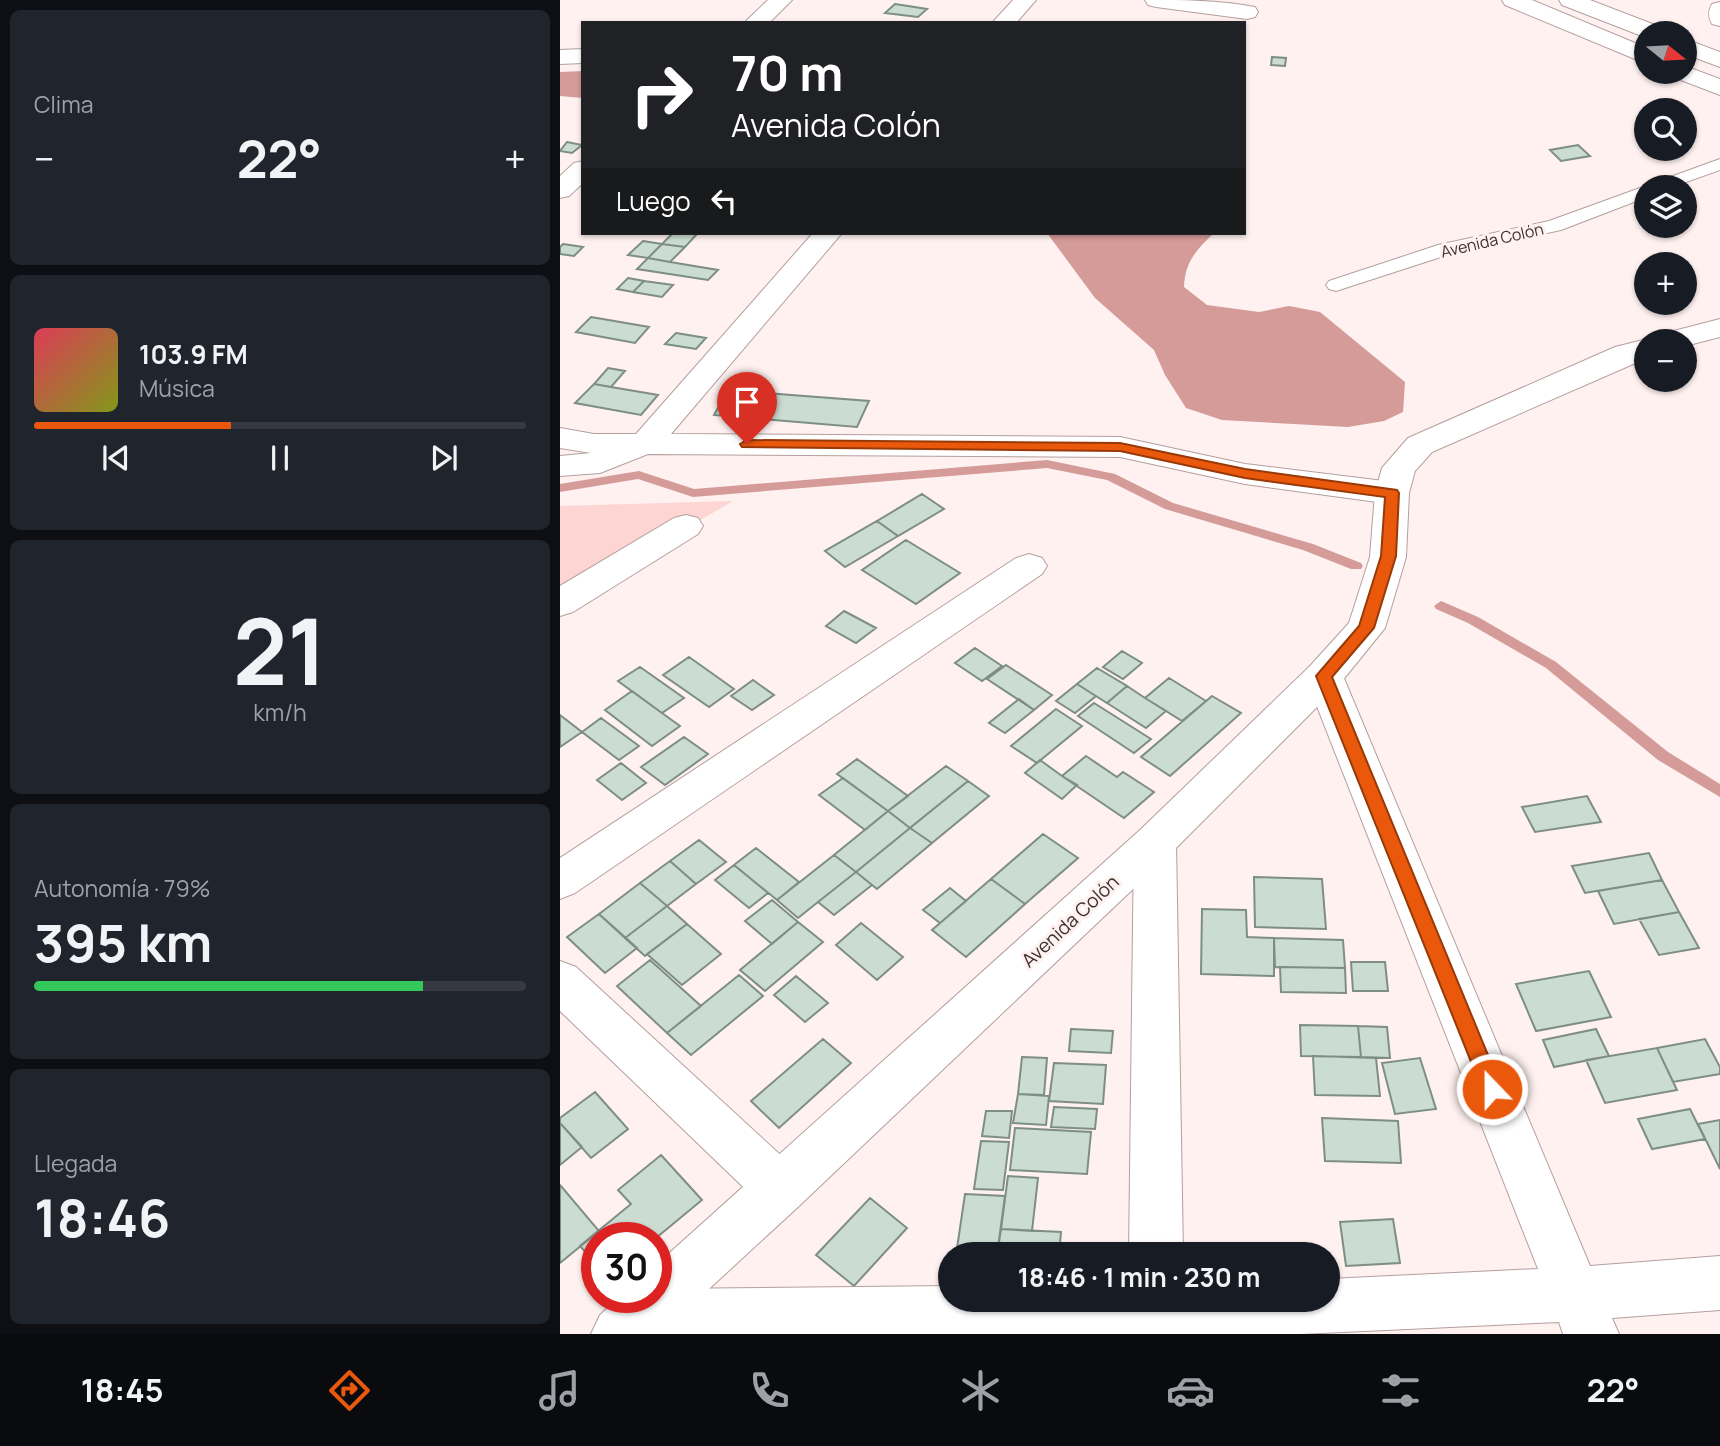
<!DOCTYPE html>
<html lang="es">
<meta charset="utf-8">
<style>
body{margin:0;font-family:Manrope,sans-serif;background:#20242c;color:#f1f3f6;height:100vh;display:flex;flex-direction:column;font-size:26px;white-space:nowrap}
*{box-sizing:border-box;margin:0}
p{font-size:23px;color:#9ea1a6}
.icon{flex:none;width:38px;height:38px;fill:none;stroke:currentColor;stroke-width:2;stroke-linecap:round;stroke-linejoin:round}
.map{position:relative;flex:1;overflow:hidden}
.panel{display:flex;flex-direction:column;gap:10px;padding:10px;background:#0d0f14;width:560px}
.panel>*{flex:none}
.hud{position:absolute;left:21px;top:21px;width:665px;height:214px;border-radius:0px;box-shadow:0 2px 5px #0004;background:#202124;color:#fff;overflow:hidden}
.needle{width:46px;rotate:108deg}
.fabs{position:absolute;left:1074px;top:21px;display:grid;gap:14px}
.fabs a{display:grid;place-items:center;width:63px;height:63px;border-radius:50%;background:#171b24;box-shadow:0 2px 5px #0004;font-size:35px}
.speed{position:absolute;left:21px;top:1222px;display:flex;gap:14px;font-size:35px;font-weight:700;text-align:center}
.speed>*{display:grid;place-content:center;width:91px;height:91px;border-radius:50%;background:#171b24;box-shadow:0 2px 5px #0004;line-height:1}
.speed .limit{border:10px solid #d22;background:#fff;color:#111}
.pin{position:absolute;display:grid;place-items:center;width:60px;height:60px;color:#fff;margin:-72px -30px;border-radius:50% 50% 50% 0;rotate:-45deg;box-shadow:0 0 7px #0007}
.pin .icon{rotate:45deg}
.me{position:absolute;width:77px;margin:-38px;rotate:338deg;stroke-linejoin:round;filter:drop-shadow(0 0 5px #0008)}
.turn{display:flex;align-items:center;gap:24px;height:147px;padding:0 35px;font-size:32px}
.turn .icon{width:91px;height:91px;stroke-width:2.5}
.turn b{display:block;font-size:49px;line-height:60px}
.then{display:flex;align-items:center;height:66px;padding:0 35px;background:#0003;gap:14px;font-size:26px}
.big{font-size:52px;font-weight:700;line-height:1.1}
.panel .tile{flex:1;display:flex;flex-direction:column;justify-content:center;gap:10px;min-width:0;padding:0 24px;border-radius:10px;background:#20242c}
.panel .dial{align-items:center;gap:0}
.dial b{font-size:91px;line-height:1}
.song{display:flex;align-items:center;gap:21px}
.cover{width:84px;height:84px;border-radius:10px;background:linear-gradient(135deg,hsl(350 70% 55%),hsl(70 70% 35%))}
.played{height:7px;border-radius:4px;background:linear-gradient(90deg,#ea580c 40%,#363941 40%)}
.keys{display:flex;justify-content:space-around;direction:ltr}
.heat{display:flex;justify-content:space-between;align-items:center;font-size:38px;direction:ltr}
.charge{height:10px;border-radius:5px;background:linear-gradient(90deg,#34c759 79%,#363941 0)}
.trip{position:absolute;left:378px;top:1242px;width:402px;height:70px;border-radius:35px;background:#171b24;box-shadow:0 2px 5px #0004;font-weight:700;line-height:70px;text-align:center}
.menu{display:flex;height:112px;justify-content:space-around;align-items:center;background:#090b0e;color:#9ea1a6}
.menu .icon{width:49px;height:49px}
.menu .on{color:#ea580c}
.menu b{font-size:32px;color:#f1f3f6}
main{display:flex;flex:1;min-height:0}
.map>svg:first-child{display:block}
.green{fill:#fdd5d3}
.water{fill:#d49b99}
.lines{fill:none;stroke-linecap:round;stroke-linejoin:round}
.stream{fill:#d49b99;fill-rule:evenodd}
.building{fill:#cbddd2;stroke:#7e8e84;stroke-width:2}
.lane-casing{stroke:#b49f9e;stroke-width:2}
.street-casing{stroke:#b49f9e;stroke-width:2}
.primary-casing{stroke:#b49f9e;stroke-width:2}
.lane{fill:#fff;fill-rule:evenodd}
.street{fill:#fff;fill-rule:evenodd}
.primary{fill:#fff;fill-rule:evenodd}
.route{fill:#ea580c;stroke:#983908;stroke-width:2}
.labels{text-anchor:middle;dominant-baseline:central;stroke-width:6;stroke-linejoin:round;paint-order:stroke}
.far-street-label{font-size:16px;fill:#3b3332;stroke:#fef1f0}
.street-label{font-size:19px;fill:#3b3332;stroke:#fef1f0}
</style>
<main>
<section class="panel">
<div class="tile"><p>Clima</p>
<div class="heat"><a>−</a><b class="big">22°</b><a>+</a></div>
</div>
<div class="tile">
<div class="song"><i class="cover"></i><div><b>103.9 FM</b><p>Música</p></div></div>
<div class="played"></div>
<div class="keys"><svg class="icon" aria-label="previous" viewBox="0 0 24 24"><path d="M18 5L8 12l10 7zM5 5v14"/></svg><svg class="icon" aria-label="pause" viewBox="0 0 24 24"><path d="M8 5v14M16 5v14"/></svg><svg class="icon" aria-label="next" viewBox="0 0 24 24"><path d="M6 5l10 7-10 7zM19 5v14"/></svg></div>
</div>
<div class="tile dial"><b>21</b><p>km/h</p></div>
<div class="tile"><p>Autonomía · 79%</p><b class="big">395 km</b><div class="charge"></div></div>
<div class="tile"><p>Llegada</p><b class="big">18:46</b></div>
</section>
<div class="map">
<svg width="1160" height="1334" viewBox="0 0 1160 1334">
<rect width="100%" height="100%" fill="#fef1f0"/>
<path class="green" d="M173 501 0 602V506Z"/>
<path class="water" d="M23 71V98L0 96V72Z
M487 233H654C636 250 625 262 624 287L647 305 699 312 729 306 760 312 845 382 843 412 824 421 788 427 662 420 626 408 605 375 594 350 535 298Z"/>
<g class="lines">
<path class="stream" d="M487 460 555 474 613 503 753 544 801 563 803 566 801 569H791L743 550 605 509 547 480 487 468 133 497 78 479 0 492V484L79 471 134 489Z
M881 601 918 617 996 662 1108 752 1160 784V797L1098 760 986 668 908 623 876 609 874 606Z"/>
</g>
<path class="building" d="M335 4 367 9 358 17 325 13Z
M712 57 726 58 725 66 711 65Z
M7 142 22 145 12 153 0 151Z
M1018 145 1030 156 1001 161 990 150Z
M113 233H138L125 247 102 244Z
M83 241 102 244 88 258 68 255Z
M3 244 23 247 14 256 0 254V247Z
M102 244 125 247 110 262 88 258Z
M88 258 110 262 158 270 148 280 77 269Z
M68 278 84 281 73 292 57 289Z
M84 281 113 285 102 297 73 292Z
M31 317 89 327 75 343 16 332Z
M116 333 146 338 136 349 105 344Z
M48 368 65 371 51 387 34 384Z
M34 384 51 387 98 395 81 415 15 403Z
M168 390 309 401 297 427 154 415Z
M362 494 384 509 338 536 317 521Z
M317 521 338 536 285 567 265 551Z
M346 540 400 573 356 604 302 570Z
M284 611 316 628 296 643 266 626Z
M415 648 442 666 422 681 395 663Z
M562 651 582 663 563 679 543 667Z
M129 657 174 689 149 707 103 675Z
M446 665 492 695 474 710 427 679Z
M80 667 124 698 102 713 58 681Z
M537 668 567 686 547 703 517 684Z
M609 678 646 701 622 721 585 698Z
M193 680 214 695 192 710 171 696Z
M517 684 536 696 515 713 496 701Z
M567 686 585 698 606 711 586 728 547 703Z
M72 691 102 713 120 726 92 746 45 710Z
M652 696 681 713 610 776 581 757Z
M459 699 474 710 445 733 429 723Z
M534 703 591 739 574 753 518 716Z
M496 709 522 726 477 763 451 746Z
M0 715 22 732 0 747Z
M41 718 79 746 59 760 22 732Z
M124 737 148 754 105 785 81 767Z
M526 756 557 777 563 772 594 792 564 818 502 776Z
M297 759 348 796 328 811 277 774Z
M480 760 502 776 517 785 502 799 465 773Z
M61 763 86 783 62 800 37 780Z
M386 766 408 781 350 828 328 811Z
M283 778 328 811 305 830 259 795Z
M408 781 429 796 372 843 350 828Z
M1027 796 1041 822 975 832 962 807Z
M328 811 350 828 296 872 274 855Z
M350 828 372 843 317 889 296 872Z
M483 834 518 858 465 904 431 879Z
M139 840 166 862 136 884 110 861Z
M196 848 239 882 217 900 174 865Z
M1089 853 1102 880 1025 893 1012 866Z
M274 855 296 872 258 902 238 918 217 900Z
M110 861 136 884 107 906 80 883Z
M174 865 208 893 189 908 155 880Z
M296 872 312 885 274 915 258 902Z
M694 877 762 879 766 929 695 927Z
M431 879 465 904 406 957 372 930Z
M1102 880 1119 912 1054 924 1038 891Z
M80 883 107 906 65 938 39 914Z
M390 888 406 901 380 923 363 910Z
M212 900 238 922 212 944 185 921Z
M107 906 127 924 85 956 65 938Z
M642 909 686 910 687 937 714 938V976L641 974Z
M1119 912 1139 948 1099 955 1079 919Z
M39 914 77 948 45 973 7 937Z
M238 922 263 942 205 991 180 970Z
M301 923 343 957 317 980 276 945Z
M127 924 161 954 122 985 87 954Z
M714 938 783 940 785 968 715 967Z
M90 960 141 1006 107 1033 57 986Z
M791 962H825L828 991H793Z
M720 967 785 968 786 993 721 992Z
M1029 971 1051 1017 976 1031 956 984Z
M179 975 203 996 131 1055 107 1033Z
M236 976 268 1003 245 1022 214 995Z
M740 1025 798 1026 801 1057 741 1056Z
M798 1026 827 1027 830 1058 801 1057Z
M511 1029 553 1031 551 1053 509 1051Z
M1036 1029 1049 1056 994 1067 983 1040Z
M263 1039 291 1063 219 1128 191 1101Z
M1145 1039 1160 1067V1074L1113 1082 1097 1048Z
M1097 1048 1117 1090 1045 1103 1026 1060Z
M753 1056 816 1058 820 1096 755 1095Z
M462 1057 487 1058 484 1095 458 1094Z
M860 1058 876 1109 835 1114 822 1063Z
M494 1063 546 1065 543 1104 489 1101Z
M35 1092 68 1129 31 1158 0 1123V1118Z
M458 1094 489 1096 486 1125 453 1123Z
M494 1107 537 1109 535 1129 491 1127Z
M1130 1109 1145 1139 1092 1149 1078 1119Z
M426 1111H452L449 1138 422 1136Z
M762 1118 838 1121 841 1163 765 1161Z
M1160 1120V1169L1138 1124Z
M0 1123 22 1147 0 1165Z
M455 1128 531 1132 527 1174 450 1170Z
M421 1141 449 1142 443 1190 414 1189Z
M101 1155 142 1200 96 1238 37 1237V1266L20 1246 71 1204 58 1190Z
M448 1176 478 1178 472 1231 441 1229Z
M0 1185 39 1231 0 1263Z
M405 1194 445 1196 437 1255H396Z
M310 1198 347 1228 294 1286 256 1255Z
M833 1219 840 1263 786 1266 780 1222Z
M441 1229 501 1232 499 1255H437Z"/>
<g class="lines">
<defs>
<path id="lane" d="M1160 159V170L1112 187H1087V197L1001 230 890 254 776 291 769 289 766 285 769 281 878 245 989 221Z"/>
<path id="street" d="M208 0H232L209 23H184Z
M453 0H476L456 23H432Z
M585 0C622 0 659 0 695 7L698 12 695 17 687 19 596 7 588 5Z
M942 0H972L1087 48V64L945 5Z
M1160 2V26L1152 24C1148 17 1148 11 1152 4Z
M23 49V63L0 64V50Z
M1125 66 1160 79V95L1113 77 1109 72H1125Z
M23 161V183L9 196 0 198V176L14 163Z
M253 233H282L111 434 560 437 685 464 832 482 844 485 849 493 844 501 832 504 685 484 560 457 88 454 40 473 0 476V456L31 453 0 448V428L34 434H76Z
M126 515 138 518 143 526 138 534 13 612 0 616V586L114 518Z
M469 554 482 558 487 566 482 574 15 893 0 899V858L456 558Z
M764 662 778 666 783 676 1030 1266 1160 1256V1310L1052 1318 1059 1334H1003L999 1322 740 1334H57L50 1316 58 1297H96V1289L390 1286V1300H768V1279L978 1269 745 676 750 666Z
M595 825 610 830 616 842 623 1255H569L574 842 580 830Z
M0 961 16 967 239 1172 247 1189 239 1206 221 1213 203 1206 0 1011Z"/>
<path id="primary" d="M999 0H1030L1103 28 1106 33H1087V38L1002 5Z
M1125 39 1160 52V67L1125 54Z
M1160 319V337L1125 346V341H1087V358L872 452 855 471 849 493 846 557 825 628 778 686 610 854 239 1206 100 1334H31L40 1315 60 1297H96V1265L580 830 750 666 789 623 810 557 815 493 822 468 848 438 1055 347 1087 339 1094 341 1098 335Z"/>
</defs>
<use href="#lane" class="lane-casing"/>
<use href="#street" class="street-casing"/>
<use href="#primary" class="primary-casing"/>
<use href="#lane" class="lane"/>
<use href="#street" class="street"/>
<use href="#primary" class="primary"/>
</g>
<path class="route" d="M187 440 560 443 685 469 837 490 839 493 836 556 814 628 772 677 942 1089 939 1096 932 1098 925 1096 922 1089 756 676 799 626 821 556 825 497 685 478 560 451 182 447 180 444Z"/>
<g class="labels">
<g class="far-street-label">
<text transform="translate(932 240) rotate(-13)">Avenida Colón</text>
</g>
<g class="street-label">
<text transform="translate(510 921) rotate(-43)">Avenida Colón</text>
</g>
</g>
</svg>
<div class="fabs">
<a><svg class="needle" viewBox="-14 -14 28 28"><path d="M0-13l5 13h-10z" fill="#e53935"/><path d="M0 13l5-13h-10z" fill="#9ea1a6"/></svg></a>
<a><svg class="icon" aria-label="search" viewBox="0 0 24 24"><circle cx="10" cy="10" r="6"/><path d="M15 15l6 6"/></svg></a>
<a><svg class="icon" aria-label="layers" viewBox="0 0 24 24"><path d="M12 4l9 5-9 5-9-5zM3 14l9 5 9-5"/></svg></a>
<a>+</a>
<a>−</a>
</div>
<div class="speed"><div class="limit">30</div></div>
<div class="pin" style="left:187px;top:444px;background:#d93025"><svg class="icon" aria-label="arrive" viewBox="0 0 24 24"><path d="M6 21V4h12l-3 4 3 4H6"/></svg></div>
<svg class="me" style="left:932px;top:1089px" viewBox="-20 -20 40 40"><circle r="17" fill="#ea580c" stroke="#fff" stroke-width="3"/><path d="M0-11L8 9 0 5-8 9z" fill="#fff"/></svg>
<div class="trip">18:46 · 1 min · 230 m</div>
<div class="hud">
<div class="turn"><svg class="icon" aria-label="right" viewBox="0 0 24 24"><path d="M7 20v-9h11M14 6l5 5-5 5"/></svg><div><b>70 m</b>Avenida Colón</div></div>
<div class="then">Luego<svg class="icon" aria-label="left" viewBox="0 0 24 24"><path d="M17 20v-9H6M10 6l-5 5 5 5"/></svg></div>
</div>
</div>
</main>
<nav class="menu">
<b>18:45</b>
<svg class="icon on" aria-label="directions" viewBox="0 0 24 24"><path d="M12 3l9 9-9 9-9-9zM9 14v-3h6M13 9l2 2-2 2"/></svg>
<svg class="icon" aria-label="music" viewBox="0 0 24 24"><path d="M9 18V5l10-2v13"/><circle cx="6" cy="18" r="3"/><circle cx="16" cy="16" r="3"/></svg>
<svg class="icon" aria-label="phone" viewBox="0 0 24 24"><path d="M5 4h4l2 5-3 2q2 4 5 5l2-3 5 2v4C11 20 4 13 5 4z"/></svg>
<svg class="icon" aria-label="climate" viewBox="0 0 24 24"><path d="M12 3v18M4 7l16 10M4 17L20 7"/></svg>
<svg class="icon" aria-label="car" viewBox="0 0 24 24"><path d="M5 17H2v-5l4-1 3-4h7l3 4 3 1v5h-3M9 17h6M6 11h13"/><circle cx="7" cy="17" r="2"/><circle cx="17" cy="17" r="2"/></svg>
<svg class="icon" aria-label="filters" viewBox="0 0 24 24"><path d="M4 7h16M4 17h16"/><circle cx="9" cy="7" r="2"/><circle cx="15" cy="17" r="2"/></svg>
<b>22°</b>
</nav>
